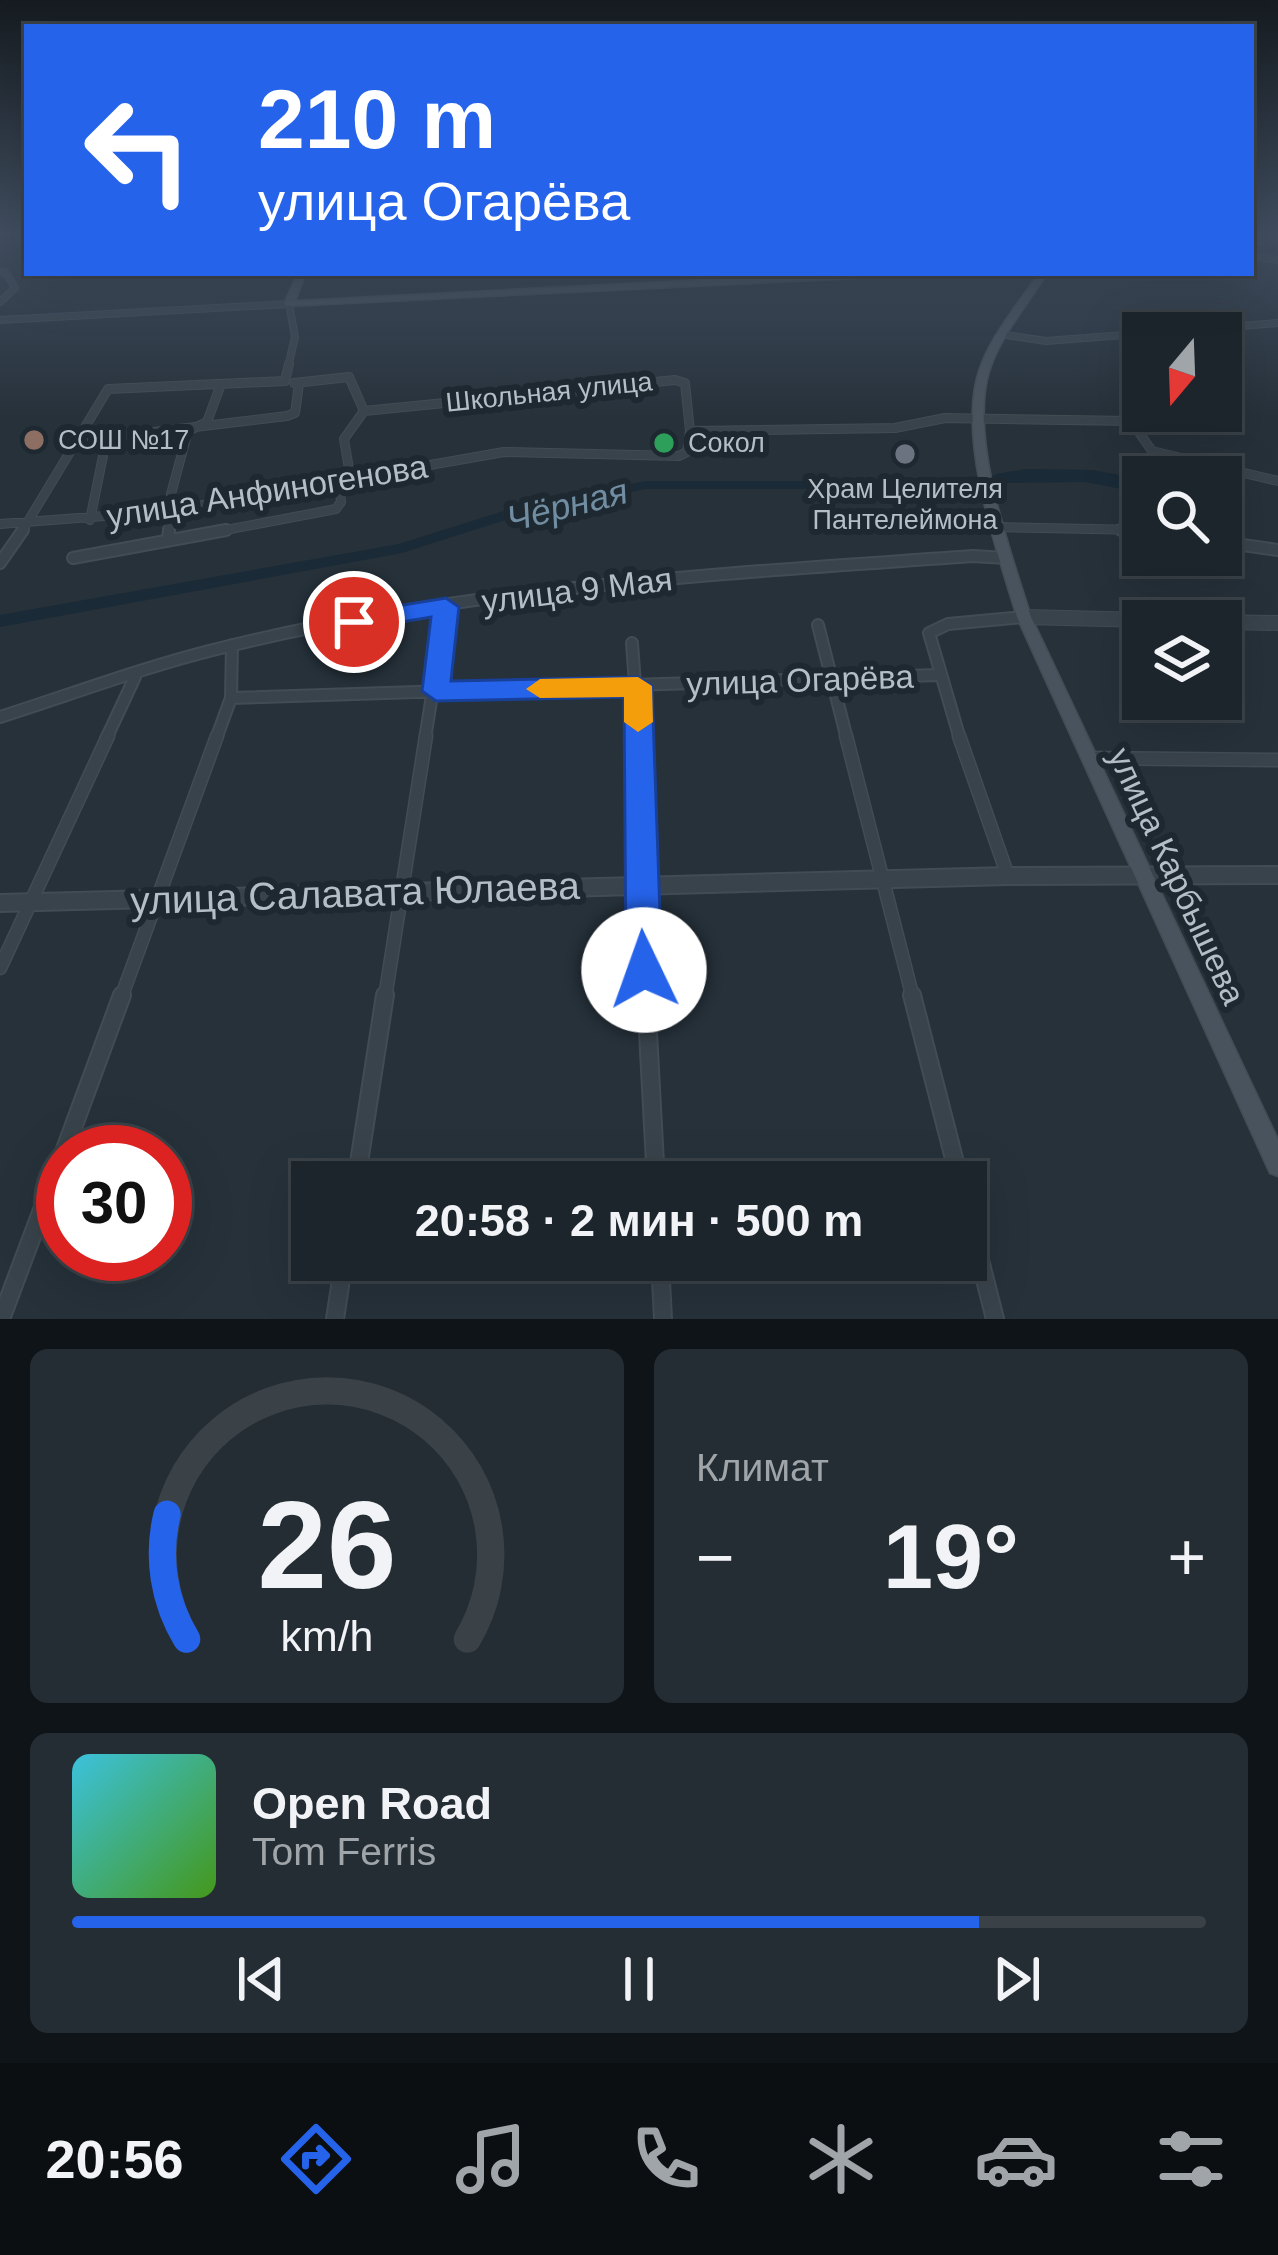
<!DOCTYPE html>
<html lang="ru">
<meta charset="utf-8">
<style>
body{margin:0;font-family:Arial,sans-serif;background:#252d34;color:#f1f3f6;height:100vh;display:flex;flex-direction:column;font-size:45px;white-space:nowrap}
*{box-sizing:border-box;margin:0}
p{font-size:39px;color:#a0a5a9}
.icon{flex:none;width:66px;height:66px;fill:none;stroke:currentColor;stroke-width:2;stroke-linecap:round;stroke-linejoin:round}
.map{position:relative;height:1319px;overflow:hidden}
.side{display:flex;flex-direction:column;gap:30px;padding:30px;background:#0f1418;flex:1}
.side>*{flex:none}
.guide{position:absolute;left:24px;top:24px;width:1230px;height:252px;border-radius:0px;box-shadow:0 12px 48px #0002,0 0 0 3px #3a4248;background:#2563eb;color:#fff;overflow:hidden}
.needle{width:78px;rotate:199deg}
.buttons{position:absolute;left:1122px;top:312px;display:grid;gap:24px}
.buttons a{display:grid;place-items:center;width:120px;height:120px;border-radius:0px;background:#1c252c;box-shadow:0 12px 48px #0002,0 0 0 3px #3a4248;font-size:60px}
.speed{position:absolute;left:36px;top:1125px;display:flex;gap:24px;font-size:60px;font-weight:700;text-align:center}
.speed>*{display:grid;place-content:center;width:156px;height:156px;border-radius:50%;background:#1c252c;box-shadow:0 12px 48px #0002,0 0 0 3px #3a4248;line-height:1}
.speed .limit{border:18px solid #d22;background:#fff;color:#111}
.pin{position:absolute;display:grid;place-items:center;width:102px;height:102px;color:#fff;margin:-51px;border:6px solid #fff;border-radius:50%;box-shadow:0 3px 12px #0007}
.me{position:absolute;width:132px;margin:-66px;rotate:357deg;stroke-linejoin:round;filter:drop-shadow(0 0 9px #0008)}
.turn{display:flex;align-items:center;gap:42px;height:252px;padding:0 36px;font-size:54px}
.turn .icon{width:156px;height:156px;stroke-width:2.5}
.turn b{display:block;font-size:84px;line-height:102px}
.big{font-size:90px;font-weight:800;line-height:1.1}
.side .widget{flex:1;display:flex;flex-direction:column;justify-content:center;gap:18px;min-width:0;padding:0 42px;border-radius:18px;background:#252d34}
.side .dial{align-items:center;gap:0}
.dial svg{height:312px;overflow:visible;fill:none;stroke:#3a4248;stroke-width:7;stroke-linecap:round;text-anchor:middle}
.dial text{fill:#f1f3f6;stroke:none}
.song{display:flex;align-items:center;gap:36px}
.cover{width:144px;height:144px;border-radius:18px;background:linear-gradient(135deg,hsl(190 70% 55%),hsl(100 70% 35%))}
.played{height:12px;border-radius:6px;background:linear-gradient(90deg,#2563eb 80%,#3a4248 80%)}
.keys{display:flex;justify-content:space-around;direction:ltr}
.heat{display:flex;justify-content:space-between;align-items:center;font-size:66px;direction:ltr}
.side .tiles{flex:1;display:grid;gap:30px;grid-template-columns:1fr 1fr}
.widget:last-child{grid-column:span 2}
.trip{position:absolute;left:291px;top:1161px;width:696px;height:120px;border-radius:0px;background:#1c252c;box-shadow:0 12px 48px #0002,0 0 0 3px #3a4248;font-weight:800;line-height:120px;text-align:center}
.tabs{display:flex;height:192px;justify-content:space-around;align-items:center;background:#0b0f12;color:#a0a5a9}
.tabs .icon{width:84px;height:84px}
.tabs .selected{color:#2563eb}
.tabs b{font-size:54px;color:#f1f3f6}
.map>svg:first-child{display:block}
.water{fill:#1a2a37}
.lines{fill:none;stroke-linecap:round;stroke-linejoin:round}
.river{fill:#1a2a37;fill-rule:evenodd}
.minor-far4-casing{stroke:#424c54;stroke-width:8}
.minor-far3-casing{stroke:#424c54;stroke-width:10}
.minor-far2-casing{stroke:#424c54;stroke-width:14}
.minor-far1-casing{stroke:#424c54;stroke-width:15}
.minor-casing{stroke:#424c54;stroke-width:20}
.tertiary-far1-casing{stroke:#424c54;stroke-width:16}
.tertiary-casing{stroke:#424c54;stroke-width:20}
.secondary-casing{stroke:#424c54;stroke-width:3}
.minor-far4{stroke:#39434b;stroke-width:6}
.minor-far3{stroke:#39434b;stroke-width:8}
.minor-far2{stroke:#39434b;stroke-width:10}
.minor-far1{stroke:#39434b;stroke-width:12}
.minor{stroke:#39434b;stroke-width:16}
.tertiary-far1{stroke:#39434b;stroke-width:14}
.tertiary{stroke:#39434b;stroke-width:16}
.secondary{fill:#48535d;fill-rule:evenodd}
.route{fill:#2563eb;stroke:#184099;stroke-width:3}
.slow{fill:#f59e0b}
.education-dot{fill:#8d6e63;stroke:#1e2830;stroke-width:4.5}
.leisure-dot{fill:#2e9e5b;stroke:#1e2830;stroke-width:4.5}
.worship-dot{fill:#6b7280;stroke:#1e2830;stroke-width:4.5}
.labels{text-anchor:middle;dominant-baseline:central;stroke-width:12;stroke-linejoin:round;paint-order:stroke}
.far-street-label{font-size:27px;fill:#b5bec6;stroke:#1e2830}
.far-poi-label{font-size:27px;fill:#b5bec6;stroke:#1e2830;text-anchor:start}
.street-label{font-size:33px;fill:#b5bec6;stroke:#1e2830}
.water-label{font-size:36px;font-style:italic;fill:#718da2;stroke:#1e2830}
.near-street-label{font-size:39px;fill:#b5bec6;stroke:#1e2830}
</style>
<div class="map">
<svg width="1278" height="1319" viewBox="0 0 1278 1319">
<rect width="100%" height="100%" fill="#26313a"/>
<path class="water" d="M1026 469 1093 470 1139 479 1143 480V493L1085 482 999 483 996 474Z"/>
<g class="lines">
<path class="river" d="M1019 474 1024 475V481L895 489H646L521 515 402 553 0 627V615L399 544 513 508 646 481H895Z"/>
<defs>
<path id="minor-far4" d="M1251 241 1278 240
M1251 256 1278 260
M0 272 6 273 15 288 0 302
M0 320 289 304 295 337 288 367
M1006 335 1046 341 1278 323"/>
<path id="minor-far3" d="M294 383 349 377 364 411
M364 411 675 380 685 383 690 431
M78 441 287 416 295 413 299 384
M351 481 344 439 364 411
M90 520 103 456
M0 524 169 511 504 452 679 456 687 452 690 431 895 428 945 418 1131 421 1152 451 1278 481
M996 527 1143 530
M21 533 108 389 285 381 289 364
M168 533 171 494 188 431 207 422 221 384
M210 533 336 509 341 502 339 483"/>
<path id="minor-far2" d="M1121 530H1143
M168 538 169 530
M1221 542 1278 550
M73 558 226 530
M0 563 23 530
M818 625 847 739
M632 643 639 739
M231 698 938 675
M0 717C72 694 144 667 217 649 463 587 721 574 973 556L1006 558
M106 739 135 677
M216 739 231 698 232 645
M425 739 446 607
M960 739 929 633 948 624 1024 617"/>
<path id="minor-far1" d="M639 736 646 998
M846 736 913 998
M959 736 1008 876
M1089 758 1278 760
M0 968 108 736
M121 998 217 736
M385 998 426 736"/>
<path id="minor" d="M646 995 656 1182
M912 995 960 1182
M64 1152 122 995
M356 1182 385 995
M966 1205 995 1319
M660 1260 663 1319
M1 1319 63 1154
M335 1319 344 1260"/>
<path id="tertiary-far1" d="M1024 617 1188 621
M1221 622 1278 623"/>
<path id="tertiary" d="M0 903 1008 876 1278 875"/>
<path id="secondary" d="M298 273H306L295 301 841 273H898L894 276 286 306 284 304Z
M1039 273H1047C1027 306 996 340 987 379 972 448 1010 550 1031 617L1278 1140V1176L1270 1173 1017 617C997 550 960 447 977 378 987 340 1017 306 1039 273Z"/>
</defs>
<use href="#minor-far4" class="minor-far4-casing"/>
<use href="#minor-far3" class="minor-far3-casing"/>
<use href="#minor-far2" class="minor-far2-casing"/>
<use href="#minor-far1" class="minor-far1-casing"/>
<use href="#minor" class="minor-casing"/>
<use href="#tertiary-far1" class="tertiary-far1-casing"/>
<use href="#tertiary" class="tertiary-casing"/>
<use href="#secondary" class="secondary-casing"/>
<use href="#minor-far4" class="minor-far4"/>
<use href="#minor-far3" class="minor-far3"/>
<use href="#minor-far2" class="minor-far2"/>
<use href="#minor-far1" class="minor-far1"/>
<use href="#minor" class="minor"/>
<use href="#tertiary-far1" class="tertiary-far1"/>
<use href="#tertiary" class="tertiary"/>
<use href="#secondary" class="secondary"/>
</g>
<linearGradient id="sky" x2="0" y2="1"><stop stop-color="#151b20"/><stop offset="0.56" stop-color="#414e60"/><stop offset="1" stop-color="#414e60" stop-opacity="0"/></linearGradient>
<rect width="1278" height="418" fill="url(#sky)"/>
<path class="route" d="M446 598 459 607 451 681 638 677 652 686 662 970 657 981 644 986 631 981 626 970 624 697 436 701 422 691 431 617 354 630 341 622 354 613Z"/>
<path class="slow" d="M638 677 652 686 653 722 638 732 624 722V697L540 698 526 689 540 679Z"/>
<circle class="education-dot" cx="34" cy="440" r="12"/>
<circle class="leisure-dot" cx="664" cy="443" r="12"/>
<circle class="worship-dot" cx="905" cy="454" r="12"/>
<g class="labels">
<g class="far-street-label">
<text transform="translate(549 392) rotate(-6)">Школьная улица</text>
</g>
<g class="far-poi-label">
<text x="58" y="440">СОШ №17</text>
<text x="688" y="443">Сокол</text>
<text x="905" y="489" text-anchor="middle">Храм Целителя<tspan x="905" dy="31">Пантелеймона</tspan></text>
</g>
<g class="street-label">
<text transform="translate(267 491) rotate(-9)">улица Анфиногенова</text>
<text transform="translate(577 590) rotate(-7)">улица 9 Мая</text>
<text transform="translate(800 680) rotate(-2)">улица Огарёва</text>
<text transform="translate(1177 876) rotate(65)">улица Карбышева</text>
</g>
<g class="water-label">
<text transform="translate(567 505) rotate(-14)">Чёрная</text>
</g>
<g class="near-street-label">
<text transform="translate(355 893) rotate(-2)">улица Салавата Юлаева</text>
</g>
</g>
</svg>
<div class="buttons">
<a><svg class="needle" viewBox="-14 -14 28 28"><path d="M0-13l5 13h-10z" fill="#e53935"/><path d="M0 13l5-13h-10z" fill="#a0a5a9"/></svg></a>
<a><svg class="icon" aria-label="search" viewBox="0 0 24 24"><circle cx="10" cy="10" r="6"/><path d="M15 15l6 6"/></svg></a>
<a><svg class="icon" aria-label="layers" viewBox="0 0 24 24"><path d="M12 4l9 5-9 5-9-5zM3 14l9 5 9-5"/></svg></a>
</div>
<div class="speed"><div class="limit">30</div></div>
<div class="pin" style="left:354px;top:622px;background:#d93025"><svg class="icon" aria-label="arrive" viewBox="0 0 24 24"><path d="M6 21V4h12l-3 4 3 4H6"/></svg></div>
<svg class="me" style="left:644px;top:970px" viewBox="-20 -20 40 40"><circle r="19" fill="#fff"/><path d="M0-13L10 11 0 6-10 11z" fill="#2563eb"/></svg>
<div class="trip">20:58 · 2 мин · 500 m</div>
<div class="guide">
<div class="turn"><svg class="icon" aria-label="left" viewBox="0 0 24 24"><path d="M17 20v-9H6M10 6l-5 5 5 5"/></svg><div><b>210 m</b>улица Огарёва</div></div>
</div>
</div>
<section class="side">
<div class="tiles">
<div class="widget dial"><svg viewBox="0 0 100 80">
<path d="M14 69A42 42 0 1 1 86 69"/>
<path d="M14 69A42 42 0 0 1 9 37" stroke="#2563eb"/>
<text x="50" y="56" font-size="32" font-weight="700">26</text>
<text x="50" y="72" font-size="11">km/h</text>
</svg></div>
<div class="widget"><p>Климат</p>
<div class="heat"><a>−</a><b class="big">19°</b><a>+</a></div>
</div>
<div class="widget">
<div class="song"><i class="cover"></i><div><b>Open Road</b><p>Tom Ferris</p></div></div>
<div class="played"></div>
<div class="keys"><svg class="icon" aria-label="previous" viewBox="0 0 24 24"><path d="M18 5L8 12l10 7zM5 5v14"/></svg><svg class="icon" aria-label="pause" viewBox="0 0 24 24"><path d="M8 5v14M16 5v14"/></svg><svg class="icon" aria-label="next" viewBox="0 0 24 24"><path d="M6 5l10 7-10 7zM19 5v14"/></svg></div>
</div>
</div>
</section>
<nav class="tabs">
<b>20:56</b>
<svg class="icon selected" aria-label="directions" viewBox="0 0 24 24"><path d="M12 3l9 9-9 9-9-9zM9 14v-3h6M13 9l2 2-2 2"/></svg>
<svg class="icon" aria-label="music" viewBox="0 0 24 24"><path d="M9 18V5l10-2v13"/><circle cx="6" cy="18" r="3"/><circle cx="16" cy="16" r="3"/></svg>
<svg class="icon" aria-label="phone" viewBox="0 0 24 24"><path d="M5 4h4l2 5-3 2q2 4 5 5l2-3 5 2v4C11 20 4 13 5 4z"/></svg>
<svg class="icon" aria-label="climate" viewBox="0 0 24 24"><path d="M12 3v18M4 7l16 10M4 17L20 7"/></svg>
<svg class="icon" aria-label="car" viewBox="0 0 24 24"><path d="M5 17H2v-5l4-1 3-4h7l3 4 3 1v5h-3M9 17h6M6 11h13"/><circle cx="7" cy="17" r="2"/><circle cx="17" cy="17" r="2"/></svg>
<svg class="icon" aria-label="filters" viewBox="0 0 24 24"><path d="M4 7h16M4 17h16"/><circle cx="9" cy="7" r="2"/><circle cx="15" cy="17" r="2"/></svg>
</nav>
